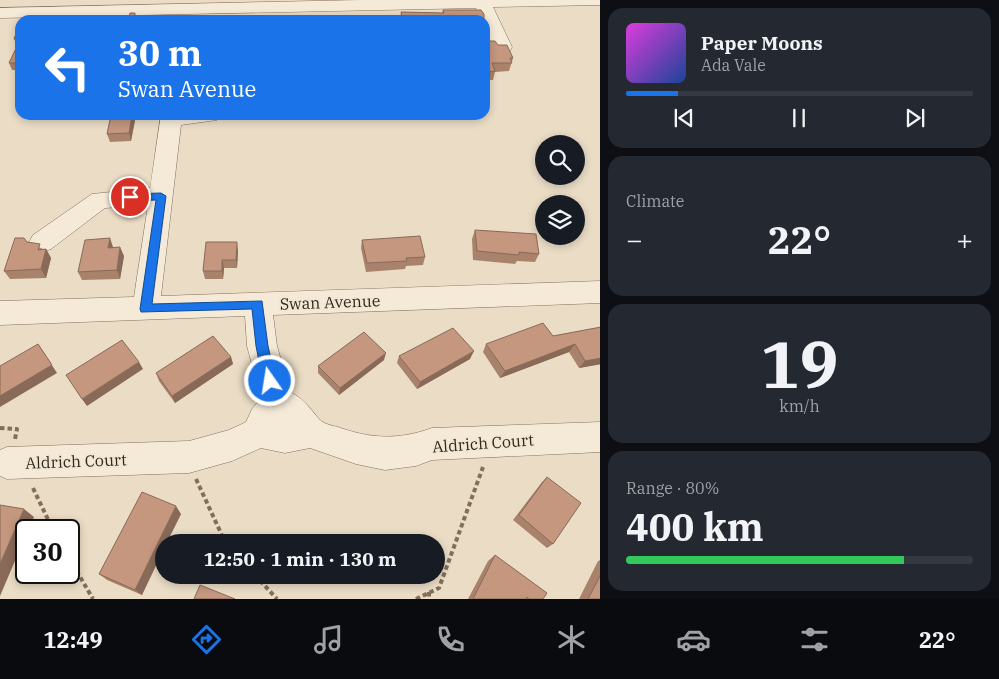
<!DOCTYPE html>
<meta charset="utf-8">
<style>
body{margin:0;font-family:"IBM Plex Serif",serif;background:#242831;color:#f1f3f6;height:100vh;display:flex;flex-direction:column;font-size:19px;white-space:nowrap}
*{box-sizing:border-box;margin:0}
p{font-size:16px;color:#9ea1a6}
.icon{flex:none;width:28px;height:28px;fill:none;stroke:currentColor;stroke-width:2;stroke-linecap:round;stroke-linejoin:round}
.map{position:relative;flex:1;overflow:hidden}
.side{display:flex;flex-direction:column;gap:8px;padding:8px;background:#0d0f14;width:399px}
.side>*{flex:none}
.top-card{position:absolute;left:15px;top:15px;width:475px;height:105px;border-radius:15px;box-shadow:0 2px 8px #0003;background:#1a73e8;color:#fff;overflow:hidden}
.controls{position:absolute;left:535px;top:135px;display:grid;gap:10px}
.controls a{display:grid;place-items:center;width:50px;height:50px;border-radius:50%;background:#171b24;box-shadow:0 2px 8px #0003;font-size:25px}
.speed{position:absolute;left:15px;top:519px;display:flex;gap:10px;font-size:25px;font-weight:700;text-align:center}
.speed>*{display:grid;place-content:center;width:65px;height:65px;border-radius:50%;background:#171b24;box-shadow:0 2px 8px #0003;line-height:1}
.speed .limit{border:2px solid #111;border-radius:8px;background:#fff;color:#111}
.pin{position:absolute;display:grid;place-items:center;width:42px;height:42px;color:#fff;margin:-21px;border:2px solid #fff;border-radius:50%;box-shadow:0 1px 5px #0007}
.me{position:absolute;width:55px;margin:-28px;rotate:347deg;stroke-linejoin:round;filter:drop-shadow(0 0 4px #0008)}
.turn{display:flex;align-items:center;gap:18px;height:105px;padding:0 20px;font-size:22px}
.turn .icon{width:65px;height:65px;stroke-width:2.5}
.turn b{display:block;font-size:35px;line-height:42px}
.big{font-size:38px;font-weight:800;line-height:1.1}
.side .card{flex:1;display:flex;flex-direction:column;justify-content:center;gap:8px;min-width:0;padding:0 18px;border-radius:15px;background:#242831}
.side .dial{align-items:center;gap:0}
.dial b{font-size:65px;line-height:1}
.song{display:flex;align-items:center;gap:15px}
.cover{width:60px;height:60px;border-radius:8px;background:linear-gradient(135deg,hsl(300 70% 55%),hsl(220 70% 35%))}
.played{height:5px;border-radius:2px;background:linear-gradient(90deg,#1a73e8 15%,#363941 15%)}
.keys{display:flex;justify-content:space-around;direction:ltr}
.heat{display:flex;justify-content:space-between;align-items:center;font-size:28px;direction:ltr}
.charge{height:8px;border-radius:4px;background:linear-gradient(90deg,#34c759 80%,#363941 0)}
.trip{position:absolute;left:155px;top:534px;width:290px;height:50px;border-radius:25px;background:#171b24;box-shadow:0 2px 8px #0003;font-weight:800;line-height:50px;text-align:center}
.dock{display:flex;height:80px;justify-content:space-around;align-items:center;background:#090b0e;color:#9ea1a6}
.dock .icon{width:35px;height:35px}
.dock .active{color:#1a73e8}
.dock b{font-size:22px;color:#f1f3f6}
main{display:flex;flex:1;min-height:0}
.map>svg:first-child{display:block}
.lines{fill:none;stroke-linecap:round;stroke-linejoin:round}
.minor-casing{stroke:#836e5d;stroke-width:1}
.path{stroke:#836e5d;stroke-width:4;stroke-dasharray:4.5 3;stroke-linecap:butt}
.minor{fill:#f5ead7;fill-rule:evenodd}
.wall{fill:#a9826c}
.shaded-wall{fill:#896a58}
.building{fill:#c4977e;stroke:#896a58}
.route{fill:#1a73e8;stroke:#114b97}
.labels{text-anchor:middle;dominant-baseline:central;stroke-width:4;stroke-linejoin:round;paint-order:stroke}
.street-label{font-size:16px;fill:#34281f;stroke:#f2e7d3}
</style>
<main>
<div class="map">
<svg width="601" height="599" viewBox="0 0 601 599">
<rect width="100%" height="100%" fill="#eadcc5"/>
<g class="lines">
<defs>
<path id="minor" d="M361 0H601V5L493 7 512 47 510 51H496C490 42 485 31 485 20H482L476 8 0 18V8Z
M161 115H221L217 120 181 125 161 296 601 281V303L273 315 277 346 290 392C306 400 309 408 320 420 324 424 333 426 338 427 371 439 399 440 432 428L601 422V452L432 460 416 466 385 470 356 464 310 448 285 453 261 448 232 461 189 473 7 479 0 476V450L7 447 189 441 229 430 246 422 252 409 261 398 247 346 245 316 0 325V301L134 297 148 205 105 208 51 249 42 252 33 249 29 242 33 235 92 194 150 188Z"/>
</defs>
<use href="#minor" class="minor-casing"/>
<path class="path" d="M0 428 17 429 15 439
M196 479 225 542
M33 488 53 530
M69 558 93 599
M255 575 277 599
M429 592V599
M416 599 439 588 483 467"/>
<use href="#minor" class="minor"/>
</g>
<path class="wall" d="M443 10 484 20H400L401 12 442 13Z
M20 23V70H12L9 63 18 45H17L14 39Z
M485 37V41L498 45 513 58 509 71 495 72 493 80H485Z
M111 115H136L131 141 110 142 107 134Z
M475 230 539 254 535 262 517 261 515 264 473 260 472 239Z
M362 240 425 257 423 265 406 266 405 269 366 272 361 248Z
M27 242 43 249H46L51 258 46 278 10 279 4 271Z
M113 247 124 256 120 279 82 280 78 272Z
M238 251 237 268H224L223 279H205L203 271Z
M601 327V364L579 368 569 352 500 378 483 352 486 344 553 336Z
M399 356 470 359 417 389 397 363Z
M231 357 233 364 175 403 159 381 156 373Z
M384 360 339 395 318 373V366Z
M547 477 553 544 547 548 513 520 542 482Z
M181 514 167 542H164L142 595 107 580 99 574Z
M495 555 543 599H468L488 561Z
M601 560V599H579L598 561Z"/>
<path class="shaded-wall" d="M132 115H136L131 141 129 133Z
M110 238 113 247 111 256 108 248Z
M237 242 238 251 237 268 236 260Z
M120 247 124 256 120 279 117 270Z
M46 249 51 258 46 278 41 269Z
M222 260 224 268 223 279 222 271Z
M38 344 57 373 0 407V396Z
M575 344 569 352 500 378 505 371Z
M474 351 470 359 417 389 420 382Z
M386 353 384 360 339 395 340 388Z
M231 357 233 364 175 403 172 396Z
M601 358V364L579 368 585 361Z
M139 362 143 369 87 406 82 399Z
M176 506 181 514 167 542H164V549L142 595 135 590Z
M24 509 34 517 29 530H26V535L0 596V564Z"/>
<path class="building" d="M443 10H481L484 14V20H403L401 12 444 13Z
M130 13H135V18H155V20H92L129 19Z
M20 23V38L14 39Z
M485 37V41H495L498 45H507L513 58H510L512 63H492L495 71 485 72Z
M20 40V63H9Z
M111 115H132L129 133 107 134Z
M475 230 536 234 539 254 519 252V255L477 251Z
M420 236 425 257 406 258 407 261 367 263 362 240Z
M15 238H24L27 242 40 244 38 250 46 249 41 269 4 271Z
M110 238 108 248 120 247 117 270 78 272 85 240Z
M206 242H237L236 260H222V271H203Z
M543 323 553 336 601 327V358L585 361 575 344 505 371 486 344Z
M453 328 474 351 420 382 399 356Z
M364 332 386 353 340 388 318 366Z
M213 336 231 357 172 396 156 373Z
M122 340 139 362 82 399 66 375Z
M38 344 52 365 0 396V366Z
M547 477 581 503 553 544 519 515Z
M142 492 176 506 135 590 99 574Z
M0 505 24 509 0 564Z
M495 555 547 593 543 599H529L527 597 526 599H473Z
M601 574V599H588Z
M200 585 235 599H194Z"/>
<path class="route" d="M161 193 166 196 152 304 262 301 268 346 276 381 274 385H265L263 381 256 346 252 309 141 312 140 309 156 200 130 201 125 197 130 194Z"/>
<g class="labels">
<g class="street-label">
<text transform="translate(330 302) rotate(-2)">Swan Avenue</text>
<text transform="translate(483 443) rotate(-4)">Aldrich Court</text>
<text transform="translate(76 461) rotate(-2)">Aldrich Court</text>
</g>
</g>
</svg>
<div class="controls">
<a><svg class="icon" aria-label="search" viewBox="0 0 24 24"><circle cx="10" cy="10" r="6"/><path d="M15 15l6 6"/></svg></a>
<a><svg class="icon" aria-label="layers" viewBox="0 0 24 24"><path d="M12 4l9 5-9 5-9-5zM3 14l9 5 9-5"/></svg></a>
</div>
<div class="speed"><div class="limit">30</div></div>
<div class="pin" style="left:130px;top:197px;background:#d93025"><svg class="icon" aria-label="arrive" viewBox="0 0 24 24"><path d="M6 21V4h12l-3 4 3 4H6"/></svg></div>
<svg class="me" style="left:270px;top:381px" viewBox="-20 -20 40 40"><circle r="17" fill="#1a73e8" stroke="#fff" stroke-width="3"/><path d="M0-11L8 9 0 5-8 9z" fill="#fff"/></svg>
<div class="trip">12:50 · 1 min · 130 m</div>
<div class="top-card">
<div class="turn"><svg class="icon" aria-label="left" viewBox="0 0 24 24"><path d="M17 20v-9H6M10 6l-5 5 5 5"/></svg><div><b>30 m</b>Swan Avenue</div></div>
</div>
</div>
<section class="side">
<div class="card">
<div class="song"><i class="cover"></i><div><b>Paper Moons</b><p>Ada Vale</p></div></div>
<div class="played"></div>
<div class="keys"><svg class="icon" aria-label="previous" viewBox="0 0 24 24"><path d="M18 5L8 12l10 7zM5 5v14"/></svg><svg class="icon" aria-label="pause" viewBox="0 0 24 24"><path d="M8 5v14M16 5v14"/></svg><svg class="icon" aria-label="next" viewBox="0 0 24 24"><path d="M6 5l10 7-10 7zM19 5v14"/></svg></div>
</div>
<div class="card"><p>Climate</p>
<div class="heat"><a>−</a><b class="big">22°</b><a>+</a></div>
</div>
<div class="card dial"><b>19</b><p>km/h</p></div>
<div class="card"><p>Range · 80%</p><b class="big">400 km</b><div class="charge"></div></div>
</section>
</main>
<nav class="dock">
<b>12:49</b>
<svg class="icon active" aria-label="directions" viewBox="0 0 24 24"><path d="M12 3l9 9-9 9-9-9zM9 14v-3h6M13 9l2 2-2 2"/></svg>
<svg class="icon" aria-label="music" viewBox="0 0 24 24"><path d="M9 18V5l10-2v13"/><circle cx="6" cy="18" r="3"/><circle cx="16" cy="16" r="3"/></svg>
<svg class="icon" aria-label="phone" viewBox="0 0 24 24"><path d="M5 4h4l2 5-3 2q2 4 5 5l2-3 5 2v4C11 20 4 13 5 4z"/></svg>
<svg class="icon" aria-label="climate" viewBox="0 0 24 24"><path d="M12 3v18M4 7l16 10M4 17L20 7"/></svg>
<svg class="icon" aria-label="car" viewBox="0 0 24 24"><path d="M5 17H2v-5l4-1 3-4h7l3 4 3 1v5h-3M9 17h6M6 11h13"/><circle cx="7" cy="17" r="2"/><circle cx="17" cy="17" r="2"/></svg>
<svg class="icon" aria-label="filters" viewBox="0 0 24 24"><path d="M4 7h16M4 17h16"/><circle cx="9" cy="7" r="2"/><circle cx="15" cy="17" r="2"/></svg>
<b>22°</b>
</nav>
